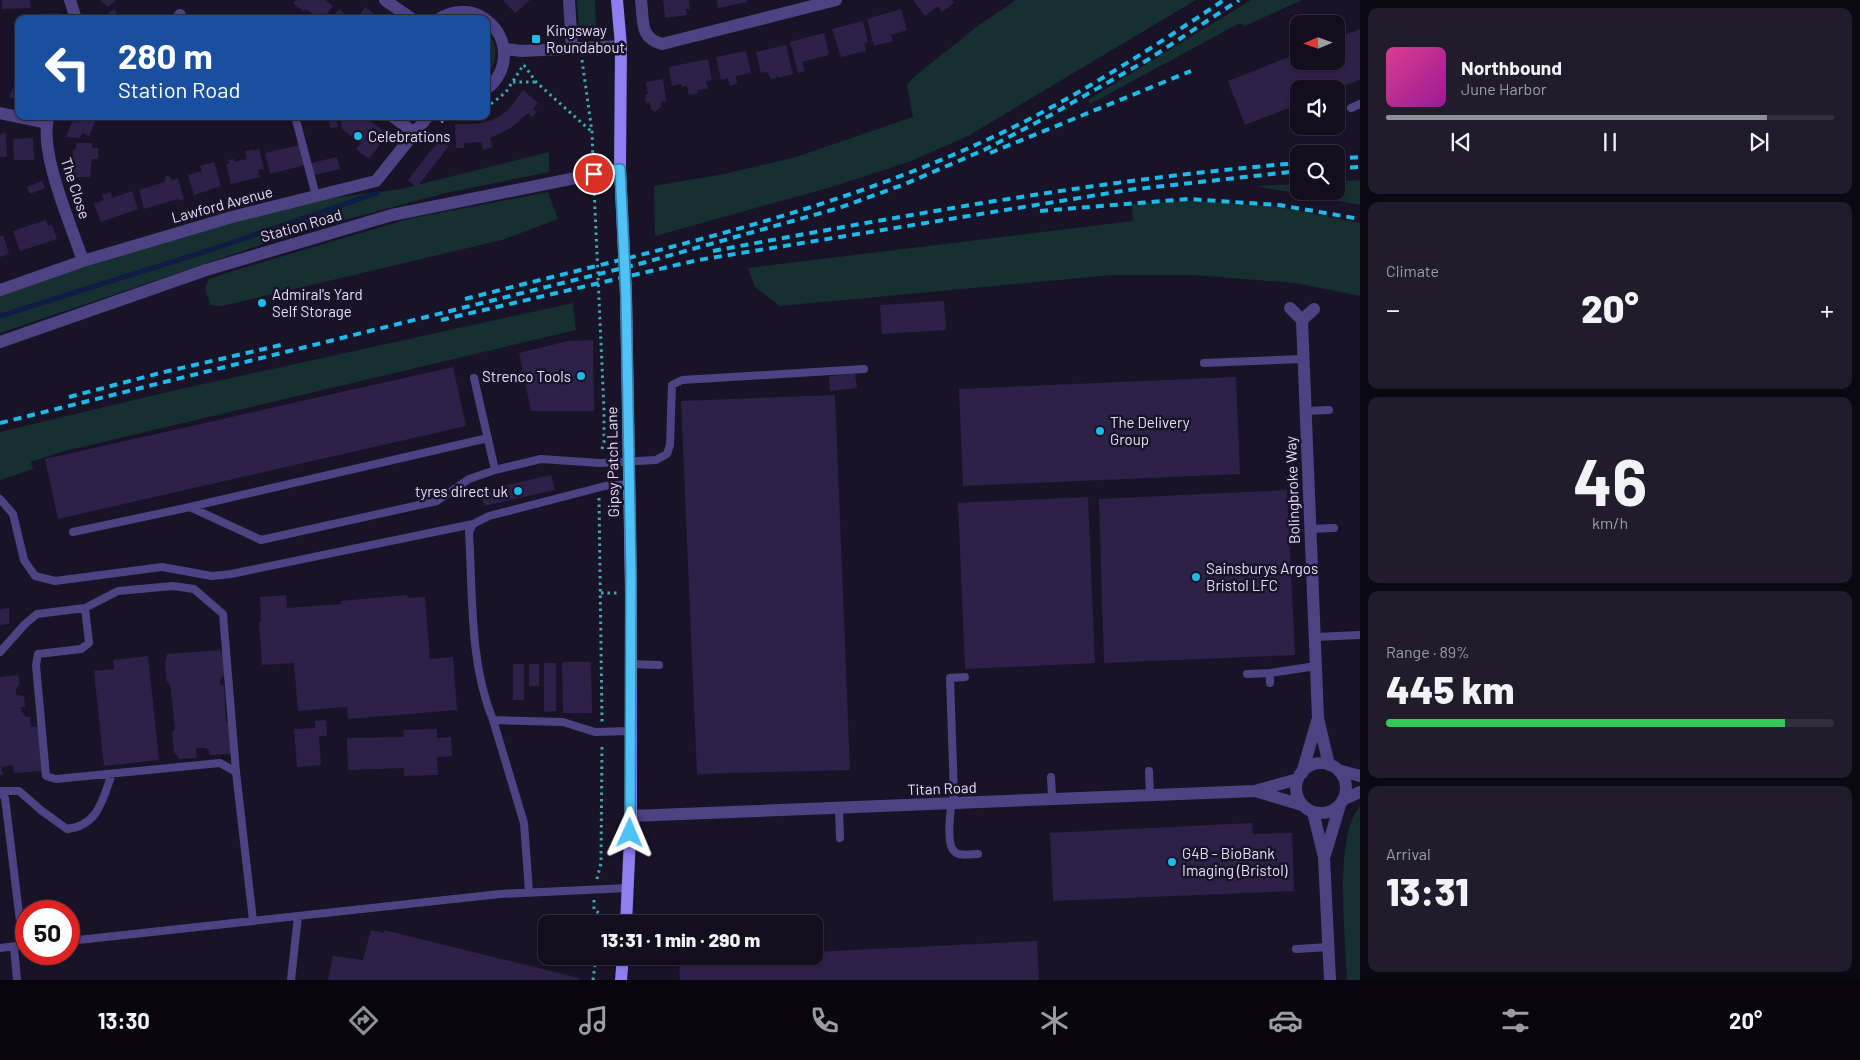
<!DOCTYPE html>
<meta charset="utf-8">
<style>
body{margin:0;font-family:Barlow,sans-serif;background:#201c2b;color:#f1f3f6;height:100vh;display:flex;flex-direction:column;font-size:19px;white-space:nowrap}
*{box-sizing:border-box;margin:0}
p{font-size:16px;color:#9d9ca4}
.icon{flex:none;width:28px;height:28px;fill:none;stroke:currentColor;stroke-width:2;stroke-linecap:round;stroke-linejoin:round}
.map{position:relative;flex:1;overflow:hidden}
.side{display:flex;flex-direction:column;gap:8px;padding:8px;background:#0a0810;width:500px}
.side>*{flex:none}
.hud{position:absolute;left:15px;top:15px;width:475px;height:105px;border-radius:10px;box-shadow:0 1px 4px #0004,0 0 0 1px #322e3c;background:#1a4fa0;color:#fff;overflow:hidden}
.needle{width:32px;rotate:268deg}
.fabs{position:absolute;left:1290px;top:15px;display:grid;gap:10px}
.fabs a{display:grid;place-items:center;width:55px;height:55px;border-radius:10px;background:#130e1e;box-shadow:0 1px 4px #0004,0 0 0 1px #322e3c;font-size:25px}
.speed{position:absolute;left:15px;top:900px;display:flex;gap:10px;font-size:25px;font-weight:700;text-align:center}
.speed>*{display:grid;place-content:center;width:65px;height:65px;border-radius:50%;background:#130e1e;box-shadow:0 1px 4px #0004,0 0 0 1px #322e3c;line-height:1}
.speed .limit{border:8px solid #d22;background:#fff;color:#111}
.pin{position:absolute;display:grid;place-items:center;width:42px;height:42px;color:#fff;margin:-21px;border:2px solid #fff;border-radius:50%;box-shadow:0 1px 5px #0007}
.me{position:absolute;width:55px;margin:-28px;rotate:1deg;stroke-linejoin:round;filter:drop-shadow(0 0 4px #0008)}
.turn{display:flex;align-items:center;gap:18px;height:105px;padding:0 20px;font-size:22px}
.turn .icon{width:65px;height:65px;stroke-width:2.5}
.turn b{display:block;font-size:35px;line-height:42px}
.big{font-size:38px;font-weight:800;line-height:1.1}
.side .card{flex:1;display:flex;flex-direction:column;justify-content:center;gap:8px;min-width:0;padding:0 18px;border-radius:10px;background:#201c2b}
.side .dial{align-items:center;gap:0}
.dial b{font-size:65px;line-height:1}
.song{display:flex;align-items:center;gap:15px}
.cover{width:60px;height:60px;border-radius:8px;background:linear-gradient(135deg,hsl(330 70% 55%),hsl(300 70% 35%))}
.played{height:5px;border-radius:2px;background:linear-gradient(90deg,#8c9099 85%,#322e3c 85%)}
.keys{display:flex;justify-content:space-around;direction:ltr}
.heat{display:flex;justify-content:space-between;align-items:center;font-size:28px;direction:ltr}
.charge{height:8px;border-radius:4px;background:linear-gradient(90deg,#34c759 89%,#322e3c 0)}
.trip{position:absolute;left:538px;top:915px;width:285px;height:50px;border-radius:10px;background:#130e1e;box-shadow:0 1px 4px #0004,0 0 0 1px #322e3c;font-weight:800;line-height:50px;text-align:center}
.tabs{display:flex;height:80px;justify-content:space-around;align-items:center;background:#08060c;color:#9d9ca4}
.tabs .icon{width:35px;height:35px}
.tabs .current{color:#8c9099}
.tabs b{font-size:22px;color:#f1f3f6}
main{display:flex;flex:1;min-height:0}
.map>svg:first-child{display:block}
.green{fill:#162f31}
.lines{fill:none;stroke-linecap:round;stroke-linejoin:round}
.stream{stroke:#101c43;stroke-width:5}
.building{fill:#2d2147}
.path{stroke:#3da8b0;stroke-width:3;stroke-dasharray:2.5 4;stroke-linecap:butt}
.service{stroke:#4d4382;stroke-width:8}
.minor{stroke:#4d4382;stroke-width:12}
.secondary{stroke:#8f7df2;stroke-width:12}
.rail{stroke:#1cbbe9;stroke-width:4;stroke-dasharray:8 6;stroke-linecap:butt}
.route-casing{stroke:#337fa1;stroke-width:12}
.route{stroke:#4fc3f7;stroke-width:9}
.poi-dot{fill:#1cbbe9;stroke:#191328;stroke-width:2}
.labels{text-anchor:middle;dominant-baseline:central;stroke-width:5;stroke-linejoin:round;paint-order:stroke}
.poi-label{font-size:15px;fill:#e4ddfc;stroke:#191328;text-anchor:start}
.street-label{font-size:15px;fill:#e4ddfc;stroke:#191328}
</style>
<main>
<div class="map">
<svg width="1360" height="980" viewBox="0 0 1360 980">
<rect width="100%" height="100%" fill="#191328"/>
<path class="green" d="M577 0H595L596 24 589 36 579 28Z
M1016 0H1196L968 136 911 161 835 186 655 236 654 186 724 174 796 157 913 117 907 85 915 76 979 25Z
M1251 0H1302L1245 26 1240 23 1090 104 1088 100Z
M486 30C499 43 498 64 486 77Z
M549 152V172L446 193 299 232 0 333V293L236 220 316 200 401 189Z
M1360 180V205L1256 186 1299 184V191H1336V182Z
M548 192 558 219 502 240 222 306 210 305 205 288 209 279 236 270 408 219Z
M1193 201 1274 206 1360 223V296L1295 283 1194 275H1112L780 306 755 287 748 268 1133 221 1132 204Z
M573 303 576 330 61 452 31 462 33 469 0 480V432L176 390Z
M1360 807V980H1347C1346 940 1333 836 1360 807Z"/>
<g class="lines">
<path class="stream" d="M0 316 213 249 377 193"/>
</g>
<path class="building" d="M2 0H30L31 8 2 9Z
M99 0H117L108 7Z
M296 0H325L333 6 323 19H315L316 17 306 9 304 12 293 3Z
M503 0H530L515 13Z
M663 0H689L690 9H686L687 15 665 18Z
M717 0H747V2L718 8Z
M913 0H952L954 3 942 12 938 6 925 16Z
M365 7 374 14 382 19H357Z
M114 9 121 19H101Z
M339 9 351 19H331Z
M901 9 907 30 891 35 893 41 874 46 867 19Z
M58 13V19H31V14Z
M863 21 868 42 864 43 866 51 841 57 832 29Z
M1360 29V80L1336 89H1299V104L1245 125 1228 81 1299 53V61H1336V38Z
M824 33 829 55 802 62 805 71 798 73 790 42Z
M786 45 793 74 778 78 777 75 776 78 771 79 767 72 761 73 756 52Z
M746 51 751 73 736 76 737 84 730 86 728 78 721 80 716 57Z
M708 59 712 80 706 81 708 89 697 90 698 93 689 95 687 86 682 87 681 84 672 86 669 67Z
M19 75V101L9 97Z
M663 79 666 101 661 102V107L655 112 651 109 650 102 646 103 645 95 648 94 646 82Z
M523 90 538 103 533 109 537 112 532 117 528 113 511 128 490 138 493 147 483 150 481 142 464 143V148H456L455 124H478L495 119 508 110Z
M75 116 97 117 89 136 82 133 80 138 66 137Z
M340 116H363L388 134 369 159 356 149 361 143 342 129Z
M336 117 338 127 330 128 328 118Z
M6 133 7 157H0V134Z
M33 138 34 160H14L13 139Z
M440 139 449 146 417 187 408 180Z
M76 143H92V148H98V159H92L90 177H72L73 149H76Z
M299 145 305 165 270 174 265 153Z
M253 149V151L259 149 264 169 258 170 260 177 231 184 226 164H229L228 160 234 159V162L247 159 245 151Z
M337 157 340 169 314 175 311 163Z
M214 162 221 186 194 195 188 175 202 171 200 166Z
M166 176H169L172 180 178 178 184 199 179 201 178 199 144 209 139 190 164 182Z
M42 181 45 188 30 194 27 187Z
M132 191 138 209 101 222 94 204 104 200 102 195 111 192 112 198Z
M46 220 48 226 52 225 57 239 20 251 13 231Z
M3 235 9 254 0 257V236Z
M944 301 946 330 882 334 880 305Z
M593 340 594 411H531L519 353 568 341Z
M453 367 466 426 58 519 45 459Z
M855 374 857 388 830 391 829 376Z
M1236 377 1240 474 963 486 959 389Z
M835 395 850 770 697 774 681 401Z
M551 475 555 490 484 506 481 491Z
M1287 490 1295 655 1104 663 1099 499Z
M1088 497 1095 663 965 669 958 503Z
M286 595 287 608 341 604V601L407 595 408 598 425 597 430 659 453 657 457 710 348 719 347 707 298 711 294 663 262 665 259 622H261L260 597Z
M9 608V624L0 625V609Z
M220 650 224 657 226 673 220 680V685L224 686 226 721 230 724 231 754 210 755 209 750 205 748H196L197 758 179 759 174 752 172 732 175 729 170 684 167 682 165 663 167 654Z
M148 656 159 760 104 766 94 671 114 669 113 660Z
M562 662H591L592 713H563Z
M544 663H556V711L544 712Z
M513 664H524V700H513Z
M529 664H539V686H529Z
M18 675 20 684 16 689V695L24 696 25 707H20L25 717H30L31 727H38L43 771 14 773 13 765 1 767 3 775H0V677Z
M326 720 327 736H319L321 765 297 767 294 729 315 728V721Z
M437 729V738L451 737 452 756 437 757 438 775 404 776V768L348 770 347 738 404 737 403 730Z
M1252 823 1253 834 1292 833 1294 891 1053 901 1050 833Z
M371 930 384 933V930L579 978 580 980H328L333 956 363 960Z
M1037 941 1039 980H680L679 959 814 956V952Z"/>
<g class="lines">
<path class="path" d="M582 60 592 132 593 161
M524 65 536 82 592 132
M513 82H536
M486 108 506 92 524 64
M441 122 453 116H462
M594 187 604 410V442L601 452
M599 498 602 722
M601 593H618
M597 879 601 863 602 743
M594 900V910L599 913V924
M593 980 596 956"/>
<path class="service" d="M1351 108 1360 104
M295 116 316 196
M1204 363 1303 359
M474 378 495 470 541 459 600 463 656 460 667 454 670 445 672 385 682 380 864 369
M1305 411 1329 410
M0 499 13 514 24 560 35 576 55 581 162 567 212 576 231 574 473 524
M190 507 488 438
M1309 529 1334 528
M73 532 190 507 261 540 437 501 469 479 495 470
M85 608 89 643 81 649 38 654 36 665 46 776 56 779 220 763 236 772 253 921
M1315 637 1360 635
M0 652 25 624 37 614 85 608 118 591 173 586 194 589 223 614 236 772
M630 664 659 665
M1247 674 1270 673
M965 677 950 678 954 796C950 805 946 844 954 851 959 857 971 854 978 854
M1270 683V673L1316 666
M493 720C469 662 473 594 469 532L473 524 489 516 605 486 629 484
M1149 771 1150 794
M1051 777 1052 799
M0 791H19L42 811 67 829C99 825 102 800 112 774
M0 791 5 798 23 946
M839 808 840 838
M529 892 524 823 493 720 563 722 595 732 630 731
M69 941 500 894 628 888
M14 947 17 980
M0 948 17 946
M1296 949 1329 947
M291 980 298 916"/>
<path class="minor" d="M70 0 76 19
M385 0 412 19
M569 0 572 49
M641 0C644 21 639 38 662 44L836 0
M177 19 180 15
M439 19C452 10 471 9 485 19
M486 20C510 37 510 72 486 89
M505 49 522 51 621 46
M0 113 47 123
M49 116C37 149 72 227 83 261
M392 116 416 134
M0 290 83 261 232 217 376 181 428 116
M1290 308 1302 320 1314 309
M1302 320 1318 718 1329 765
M0 342 206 270 392 215 620 169
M1296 788a25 25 0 1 1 50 0a25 25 0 1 1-50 0Z
M1338 770 1360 776
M1302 773 1317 721
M1255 791 1302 805
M1344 799 1360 792
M1313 812 1324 857 1330 980
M631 816 1255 791 1298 779
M1325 855 1340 805"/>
<path class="secondary" d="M617 0 621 46 620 169 626 295 631 593V816L626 924
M621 980 623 956"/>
<path class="rail" d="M990 153 1191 71
M1336 159 1360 157
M1336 168 1360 167
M1040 211 1188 199 1279 205 1360 219
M713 251C907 215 1102 179 1299 163
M465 299C635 255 810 219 971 147 1060 108 1143 54 1224 0
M441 320 698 260 1128 190 1299 171
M69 397 160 373 281 345
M0 423 639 264 839 208 905 184 984 150 1049 116 1149 59 1239 0"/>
</g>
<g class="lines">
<defs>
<path id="route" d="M594 174 620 169 626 295 631 575 630 833"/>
</defs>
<use href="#route" class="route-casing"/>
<use href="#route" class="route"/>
</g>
<g class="poi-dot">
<rect x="531" y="34" width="10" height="10" rx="2.5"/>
<circle cx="358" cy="136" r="5"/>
<circle cx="262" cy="303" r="5"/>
<circle cx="581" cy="376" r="5"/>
<circle cx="1100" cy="431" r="5"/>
<circle cx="518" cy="491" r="5"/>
<circle cx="1196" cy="577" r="5"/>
<circle cx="1172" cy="862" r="5"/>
</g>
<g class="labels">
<g class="poi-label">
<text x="546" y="30">Kingsway<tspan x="546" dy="17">Roundabout</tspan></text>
<text x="368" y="136">Celebrations</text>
<text x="272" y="294">Admiral's Yard<tspan x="272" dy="17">Self Storage</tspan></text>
<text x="571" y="376" text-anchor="end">Strenco Tools</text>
<text x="1110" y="422">The Delivery<tspan x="1110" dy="17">Group</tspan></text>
<text x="508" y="491" text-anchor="end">tyres direct uk</text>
<text x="1206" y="568">Sainsburys Argos<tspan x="1206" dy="17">Bristol LFC</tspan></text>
<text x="1182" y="853">G4B - BioBank<tspan x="1182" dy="17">Imaging (Bristol)</tspan></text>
</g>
<g class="street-label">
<text transform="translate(76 188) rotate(72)">The Close</text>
<text transform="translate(222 204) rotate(-15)">Lawford Avenue</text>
<text transform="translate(301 225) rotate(-16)">Station Road</text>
<text transform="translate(612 462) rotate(-91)">Gipsy Patch Lane</text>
<text transform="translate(1292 490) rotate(-92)">Bolingbroke Way</text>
<text transform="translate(942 788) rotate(-2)">Titan Road</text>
</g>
</g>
</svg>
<div class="fabs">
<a><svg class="needle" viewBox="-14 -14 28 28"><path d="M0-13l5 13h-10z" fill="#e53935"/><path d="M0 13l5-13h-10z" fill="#9d9ca4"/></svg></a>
<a><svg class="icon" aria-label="sound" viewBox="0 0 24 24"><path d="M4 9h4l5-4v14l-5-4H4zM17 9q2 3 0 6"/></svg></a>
<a><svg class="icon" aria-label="search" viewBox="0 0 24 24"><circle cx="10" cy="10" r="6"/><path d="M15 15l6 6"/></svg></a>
</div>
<div class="speed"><div class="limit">50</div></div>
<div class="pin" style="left:594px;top:174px;background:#d93025"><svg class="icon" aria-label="arrive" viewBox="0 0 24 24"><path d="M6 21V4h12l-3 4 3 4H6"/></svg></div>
<svg class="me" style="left:630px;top:833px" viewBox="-20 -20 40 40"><path d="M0-17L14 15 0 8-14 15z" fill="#4fc3f7" stroke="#fff" stroke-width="4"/></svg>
<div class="trip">13:31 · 1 min · 290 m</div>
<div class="hud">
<div class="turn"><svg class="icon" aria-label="left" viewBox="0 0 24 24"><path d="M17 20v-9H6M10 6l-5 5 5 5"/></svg><div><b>280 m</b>Station Road</div></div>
</div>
</div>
<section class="side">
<div class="card">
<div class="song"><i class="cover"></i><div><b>Northbound</b><p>June Harbor</p></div></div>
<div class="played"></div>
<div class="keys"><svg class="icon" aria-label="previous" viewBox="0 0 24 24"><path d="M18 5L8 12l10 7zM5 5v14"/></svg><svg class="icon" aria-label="pause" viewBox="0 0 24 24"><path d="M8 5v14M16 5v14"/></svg><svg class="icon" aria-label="next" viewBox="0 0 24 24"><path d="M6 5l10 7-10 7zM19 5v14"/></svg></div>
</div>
<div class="card"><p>Climate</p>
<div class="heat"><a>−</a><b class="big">20°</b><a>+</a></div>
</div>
<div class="card dial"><b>46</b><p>km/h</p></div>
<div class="card"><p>Range · 89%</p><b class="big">445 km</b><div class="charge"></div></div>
<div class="card"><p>Arrival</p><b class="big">13:31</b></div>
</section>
</main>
<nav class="tabs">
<b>13:30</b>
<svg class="icon current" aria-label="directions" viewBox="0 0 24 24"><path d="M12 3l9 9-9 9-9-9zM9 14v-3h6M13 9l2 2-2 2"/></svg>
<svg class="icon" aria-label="music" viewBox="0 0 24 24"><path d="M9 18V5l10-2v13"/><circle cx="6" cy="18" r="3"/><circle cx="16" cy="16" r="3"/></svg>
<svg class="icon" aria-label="phone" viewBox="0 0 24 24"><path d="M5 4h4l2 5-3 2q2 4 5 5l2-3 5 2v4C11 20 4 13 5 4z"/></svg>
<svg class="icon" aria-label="climate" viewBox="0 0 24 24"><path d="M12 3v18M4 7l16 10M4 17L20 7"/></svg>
<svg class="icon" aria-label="car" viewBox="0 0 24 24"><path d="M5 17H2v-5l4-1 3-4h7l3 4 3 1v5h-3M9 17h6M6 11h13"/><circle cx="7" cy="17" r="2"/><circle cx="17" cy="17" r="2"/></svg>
<svg class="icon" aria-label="filters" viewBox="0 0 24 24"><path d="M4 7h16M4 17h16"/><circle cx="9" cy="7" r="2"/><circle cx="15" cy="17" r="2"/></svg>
<b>20°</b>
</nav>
